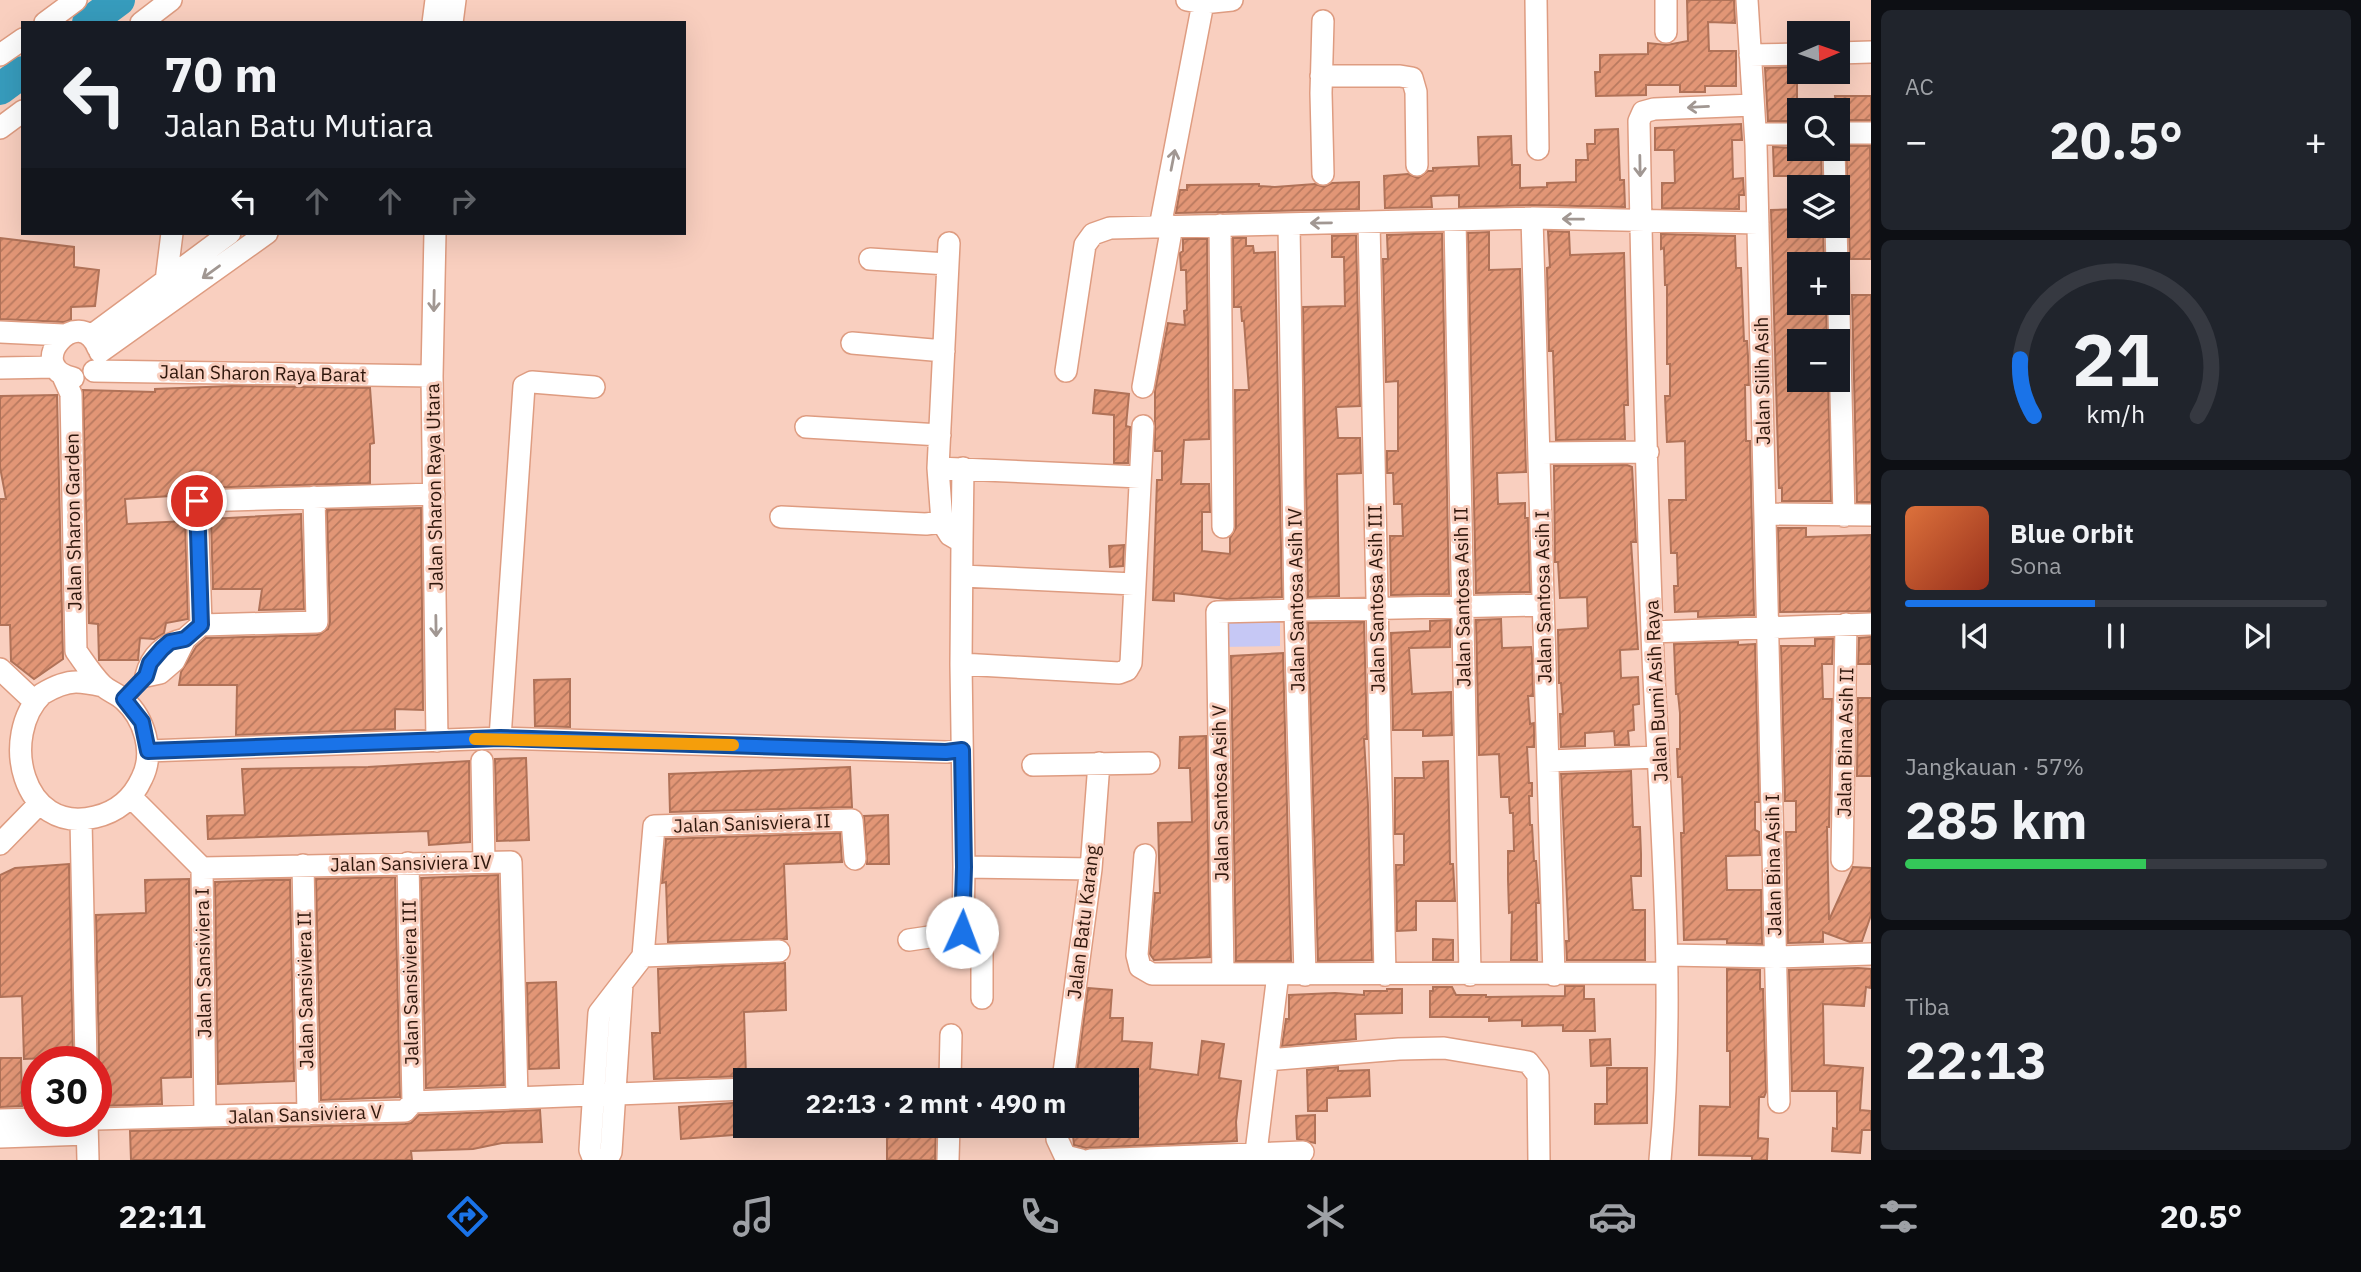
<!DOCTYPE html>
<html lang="id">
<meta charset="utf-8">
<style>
body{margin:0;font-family:"IBM Plex Sans",sans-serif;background:#20242c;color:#f1f3f6;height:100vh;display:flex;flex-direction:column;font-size:26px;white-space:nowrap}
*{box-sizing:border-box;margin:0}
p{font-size:23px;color:#9ea1a6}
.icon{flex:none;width:38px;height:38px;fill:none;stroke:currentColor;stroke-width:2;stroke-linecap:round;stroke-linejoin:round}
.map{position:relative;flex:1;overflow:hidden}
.sheet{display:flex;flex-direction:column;gap:10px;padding:10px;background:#0d0f14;width:490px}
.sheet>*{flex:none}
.hud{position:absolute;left:21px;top:21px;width:665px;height:214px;border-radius:0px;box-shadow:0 7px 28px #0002;background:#171b24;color:#f1f3f6;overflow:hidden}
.needle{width:46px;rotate:88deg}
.controls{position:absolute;left:1787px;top:21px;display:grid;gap:14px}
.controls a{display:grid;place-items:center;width:63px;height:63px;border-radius:0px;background:#171b24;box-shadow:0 7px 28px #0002;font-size:35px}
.speed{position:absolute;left:21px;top:1046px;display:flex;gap:14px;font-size:35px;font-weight:700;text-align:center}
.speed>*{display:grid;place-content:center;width:91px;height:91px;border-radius:50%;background:#171b24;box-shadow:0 7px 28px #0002;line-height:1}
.speed .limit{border:10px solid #d22;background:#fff;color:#111}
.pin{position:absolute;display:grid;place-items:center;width:60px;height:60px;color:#fff;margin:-30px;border:4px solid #fff;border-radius:50%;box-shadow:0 2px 7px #0007}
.me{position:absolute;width:77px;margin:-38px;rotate:2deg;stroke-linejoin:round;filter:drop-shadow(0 0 5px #0008)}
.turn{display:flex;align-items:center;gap:24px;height:147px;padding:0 28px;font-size:32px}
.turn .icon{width:91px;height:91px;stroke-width:2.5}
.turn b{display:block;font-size:49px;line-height:60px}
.lanes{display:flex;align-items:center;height:66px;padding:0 28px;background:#0003;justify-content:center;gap:35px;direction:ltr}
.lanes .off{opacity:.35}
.big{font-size:52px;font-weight:800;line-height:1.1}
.sheet .tile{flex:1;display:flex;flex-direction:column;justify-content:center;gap:10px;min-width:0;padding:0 24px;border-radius:10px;background:#20242c}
.sheet .dial{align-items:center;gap:0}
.dial svg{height:182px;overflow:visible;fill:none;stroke:#363941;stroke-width:7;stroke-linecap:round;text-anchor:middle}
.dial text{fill:#f1f3f6;stroke:none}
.song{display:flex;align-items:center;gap:21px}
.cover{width:84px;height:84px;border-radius:10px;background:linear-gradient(135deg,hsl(20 70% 55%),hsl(10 70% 35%))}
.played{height:7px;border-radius:4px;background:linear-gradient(90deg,#1a73e8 45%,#363941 45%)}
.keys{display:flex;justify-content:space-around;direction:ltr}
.heat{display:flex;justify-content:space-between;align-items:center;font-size:38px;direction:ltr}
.charge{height:10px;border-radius:5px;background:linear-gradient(90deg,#34c759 57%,#363941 0)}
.trip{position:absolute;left:733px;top:1068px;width:406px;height:70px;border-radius:0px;background:#171b24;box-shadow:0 7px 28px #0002;font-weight:800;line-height:70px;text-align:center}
.tabs{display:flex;height:112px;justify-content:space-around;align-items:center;background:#090b0e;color:#9ea1a6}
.tabs .icon{width:49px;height:49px}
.tabs .current{color:#1a73e8}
.tabs b{font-size:32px;color:#f1f3f6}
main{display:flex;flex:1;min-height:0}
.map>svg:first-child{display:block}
.pitch{fill:#c6c8f5}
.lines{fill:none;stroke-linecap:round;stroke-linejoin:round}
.river{stroke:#379cbd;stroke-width:32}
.building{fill:url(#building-hatch);stroke:#b07258;stroke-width:2}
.minor-casing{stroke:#de9c81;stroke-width:24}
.minor{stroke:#fff;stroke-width:21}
.oneway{stroke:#a19792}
.route-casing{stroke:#114b97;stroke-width:18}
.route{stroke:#1a73e8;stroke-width:12}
.slow{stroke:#f59e0b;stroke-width:12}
.labels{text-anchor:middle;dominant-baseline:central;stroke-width:6;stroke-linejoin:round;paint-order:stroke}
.street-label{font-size:19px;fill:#2f170c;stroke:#f9cfbf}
</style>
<main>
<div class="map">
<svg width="1871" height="1160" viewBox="0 0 1871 1160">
<defs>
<pattern id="building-hatch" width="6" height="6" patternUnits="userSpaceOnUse" patternTransform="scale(1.75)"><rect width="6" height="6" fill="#e29676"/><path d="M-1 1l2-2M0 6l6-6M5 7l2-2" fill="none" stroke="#b8795f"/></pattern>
</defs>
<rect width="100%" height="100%" fill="#f9cfbf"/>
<path class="pitch" d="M1280 616V646L1220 647 1219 617Z"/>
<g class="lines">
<path class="river" d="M88 23 119 0
M0 89 23 72"/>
</g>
<path class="building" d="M1687 0H1734L1735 23 1708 22 1709 51H1736V86H1705V92H1680V85H1646V95L1596 96 1595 72H1600V55L1648 54V43L1667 45 1688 41Z
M1797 67V110H1791V121H1768L1765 68Z
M1835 96H1871V120H1838Z
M1741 124 1742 140H1732L1733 179 1743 178 1744 195H1739V209L1662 208V183H1675L1674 150H1655V128Z
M1618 129 1620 180H1624L1625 207 1532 205 1459 207V195L1431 196 1432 207 1385 208 1384 176 1408 174 1418 178 1428 171H1433V168L1479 166 1478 137 1511 136 1512 165H1520V188L1547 187V183L1576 182V160H1588L1587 144H1595V130Z
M1846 146H1870L1871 259H1850Z
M1773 147 1821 149 1822 187H1797V176H1774Z
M1359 182V209L1176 213 1180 190H1187V185L1259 184V186L1275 187 1315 184 1324 187 1332 183Z
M1799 209V226H1823L1824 264H1799V303H1826L1827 341H1799V380H1828L1831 501H1782V488H1779L1771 210Z
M1548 231 1569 232 1570 255 1624 253 1628 405H1624L1625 439 1556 440 1553 351H1549L1547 268 1550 267Z
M1489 232V270L1520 269 1526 472 1497 473 1498 504 1525 503V518H1528L1530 592 1476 593 1468 233Z
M1442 233 1449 594 1391 595 1390 536H1403L1402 504H1394L1393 473H1387V451H1398V381L1386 382 1383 259H1388L1387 235Z
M1661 234 1735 236 1736 268H1741L1744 341H1747L1748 356 1749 385H1745L1746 441H1750L1754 615 1698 617V611L1675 612 1674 586H1678L1677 553H1671L1669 500H1686L1685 441 1667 442 1665 396H1670V364H1667V285H1665L1664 248 1661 249Z
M1356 235 1360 406 1336 407 1338 438H1360L1361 473 1337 474 1339 596 1308 597 1303 307 1345 306 1344 257H1332V236Z
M0 238 74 247V267L99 270 95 306 71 307V320L64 322 0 319Z
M1233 238H1246V246H1253L1254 253 1275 252 1282 597 1227 599 1174 593V601L1153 600 1157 480H1162V451H1155V391L1168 323 1185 325 1184 311 1187 310 1186 270H1181L1180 253 1183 251V239H1207L1209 439 1184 440 1181 484H1209L1210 512H1202V551L1230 554V538L1236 528 1235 390H1249L1244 321H1242L1241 307H1234Z
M1852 295H1871V502H1857Z
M232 386 370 388 374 443 370 444V483L197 488 186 495 125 499 127 524 185 521 188 619 166 623 164 633 154 639 140 638 138 660H99L98 624 89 623 83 390 155 392V389Z
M1095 390 1129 394 1126 426 1130 427 1128 463H1114V415L1093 413Z
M57 395 63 659 34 679 11 661 10 625H0V499H6L0 467V396Z
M1627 465 1632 467 1636 542H1631L1638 649 1620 650 1621 678 1638 677 1639 704 1633 705 1634 730 1628 731 1629 745H1615L1614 731 1585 733V746L1561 747 1560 714H1563L1561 683H1559L1558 630 1588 628 1587 597 1560 598 1558 562H1555L1554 466Z
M421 508 423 710 395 709V729L236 735 237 685H179L181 672 196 647 206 638 317 635 328 629 330 622 327 510Z
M301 514 304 609 259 610 262 589H213L211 519Z
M1778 528H1806V537L1871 535V611L1780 612Z
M1124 545 1123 566 1110 567 1109 546Z
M1501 619 1502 648 1531 647 1532 654 1533 696H1528L1530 724 1534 723V747H1527L1529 783H1532V796H1529L1530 825H1532L1534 861H1536L1539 903H1536L1537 960H1511L1512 912 1509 913 1508 879V851H1514L1513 813H1510L1509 797H1501L1499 754 1479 755 1476 620Z
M1450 620V647L1409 648 1412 694 1451 692 1452 735 1423 736V730H1393L1391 633 1430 631V621Z
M1364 622 1367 739H1364L1368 805 1372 960 1318 961 1308 623Z
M1871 637V664H1858L1859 638Z
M1815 639H1833L1832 664H1822L1823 699H1832L1829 827H1827L1829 920 1853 867 1871 868V915L1862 941 1850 942 1823 932V942L1788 943 1786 832H1796V801H1785L1781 646H1815Z
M1738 642V645L1755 644 1759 802H1755V830L1759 832 1760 855 1726 856 1727 890H1761L1762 944 1727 943V939L1684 940 1681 833H1684L1683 802 1682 777H1678L1677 749H1680V713L1678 694H1676L1674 644Z
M1283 653 1291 961H1236L1231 656Z
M570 679V727L535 726 534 680Z
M1858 698H1871V776H1857Z
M1206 736 1210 957 1154 960 1150 954 1155 893H1160L1158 823 1192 822 1190 768H1179L1180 737Z
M526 758 529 840 497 841 495 759Z
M469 761 470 842 429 845 428 831 208 839 207 816 245 815 242 769 368 767Z
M1448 761 1450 864H1453L1455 901H1416V930L1397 931 1396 865H1404V834H1395V778H1424L1423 762Z
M850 767 852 807 670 812 669 774Z
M1631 771 1633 827H1640L1641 854V876H1631L1633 910H1645V960H1567L1566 941H1569L1561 774Z
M888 815 889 864H867L864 816Z
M840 833 842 862 784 864 787 939 668 942 666 882 662 883 666 839Z
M69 864 73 1057 24 1059 22 996 0 997V875L15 868Z
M498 875 504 1085 426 1088 421 878Z
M395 877 400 1097 321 1100 316 879Z
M189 879 191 1077 161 1078 162 1104 98 1106 99 1056 96 915 146 913 145 880Z
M266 880H290L294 1081 218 1084 215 882Z
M1433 939 1453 940V960H1433Z
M785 963 786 1010 744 1012 746 1076 654 1079 652 1033H660L658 969Z
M1858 968 1871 969V988L1866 987 1864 1006 1823 1004 1824 1065 1863 1068 1860 1110 1871 1111V1130H1862L1860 1153 1832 1151 1833 1128 1837 1129V1091H1792L1789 970Z
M1727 969 1760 970V989H1763L1766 1092 1764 1097H1759L1758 1138 1768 1139 1767 1160H1752V1156L1699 1155 1700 1106 1730 1107V1051H1727Z
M556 982 559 1068 529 1069 527 983Z
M1565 986H1584V999H1594L1595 1031H1563V1025L1522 1026V1020L1489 1021V1017H1430V991H1433V987H1452L1456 995H1486V997L1565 996Z
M1088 988 1112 990 1110 1018H1123L1122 1041 1152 1043 1150 1069 1198 1075 1202 1041 1224 1044 1219 1078 1241 1081 1236 1122 1237 1141 1086 1148 1074 1145 1072 1125H1127V1080H1076Z
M1387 989H1402V1013L1355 1014 1356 1039 1282 1046 1286 1019H1289V995L1335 993 1364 995V991H1387Z
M1610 1039 1611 1065 1591 1066 1590 1040Z
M0 1058H21L22 1106 0 1107Z
M1338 1067V1071L1369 1070 1370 1096 1327 1098V1111H1308L1307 1070Z
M1607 1068H1647V1123L1595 1124V1104H1607Z
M746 1102V1134L681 1139 679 1107Z
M540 1110 542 1142 502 1143 473 1149 411 1151 412 1160H131L130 1131 405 1124 411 1123 419 1115Z
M1315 1115V1143L1297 1139 1296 1116Z
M887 1125H936L935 1160H887Z"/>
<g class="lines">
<defs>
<path id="minor" d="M1187 0 1203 3 1232 0
M1536 0 1538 149
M1666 0V32
M1747 0 1756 145 1779 1102
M1323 21 1321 93 1323 174
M45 23 76 0
M141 23 171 0
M433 23 436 0
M452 23 455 0
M1838 53 1871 52
M0 55 23 39
M1750 55 1799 54
M1321 76H1400L1412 78 1416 92 1417 165
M0 128 23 111
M1838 133H1871
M1756 134H1799
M1834 149 1835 187
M1532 218 1554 975
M1455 220 1470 975
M1369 222 1385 975
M1289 224 1295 610 1305 975
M1220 225 1223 527
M1836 226 1837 264
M1160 227 1203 3
M435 233 432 376 437 741
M870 259 947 264
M1838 273 1844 516
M166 281 172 233
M0 332 64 335
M91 336 230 233
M852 343 944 351
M100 352 267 233
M0 368 55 367
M94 371 432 376
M1066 371 1085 245 1093 234 1110 228 1532 218 1758 223
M62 374 71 394 76 651
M73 378C22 367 79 301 98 348
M1143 387 1172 226
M806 427 940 435
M1540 453 1648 452
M938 468 1140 477
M1765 514 1871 515
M781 517 926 524 942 522
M962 542 963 468
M962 576 1134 584
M201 625 197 501 434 494
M1652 632 1871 624
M185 639C164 644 151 656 146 676L160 673 174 661 185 639 201 625 317 622 314 497
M76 651C84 662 92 675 102 685 108 691 118 694 124 700 144 718 155 752 142 778 133 798 117 812 95 817 21 835 0 735 42 694 52 688 64 682 76 682 85 682 94 684 103 686
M961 664 1119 673 1127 670 1131 663 1143 426
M0 669 33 700
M500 738 524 386 532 382 594 387
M148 751 500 738 946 752 962 750
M482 761 484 862
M1548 761 1658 757
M1033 765 1149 763
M131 797 202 868 205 1116
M81 820 86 1062
M0 844 37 806
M1145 855 1137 955 1140 967 1152 974 1667 973
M1842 860 1846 624
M408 863 413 1102
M303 865 308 1114
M964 867 1091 869
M202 868 511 862 517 1097
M963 932 978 936 982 940V998
M909 940 963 932 964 867 961 664 962 542 950 535 942 522 938 468 949 243
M1668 955 1776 957 1871 954
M643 956 779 951
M1223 974 1217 612 1543 605
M1268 1060 1399 1049 1444 1048 1528 1062 1538 1075 1539 1160
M950 1080 951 1035
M1063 1080 1091 869 1099 763
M96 1119 405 1111 413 1102 746 1089
M0 1120 37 1119
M87 1122 88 1160
M1057 1125V1139L1065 1156 1081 1160
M0 1137 87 1134
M1256 1152 1278 974
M594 1160 590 1150 599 1013 643 956 654 826 852 820 855 859
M607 1160 611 1152 622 984
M948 1160 949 1125
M1090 1160 1303 1152
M1660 1160C1677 984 1659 808 1652 633 1646 462 1642 291 1639 121L1643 112 1654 109 1753 105"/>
</defs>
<use href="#minor" class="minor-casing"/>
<use href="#minor" class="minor"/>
</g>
<defs><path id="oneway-shaft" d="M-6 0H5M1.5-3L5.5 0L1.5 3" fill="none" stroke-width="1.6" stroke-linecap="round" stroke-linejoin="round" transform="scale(1.75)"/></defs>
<g class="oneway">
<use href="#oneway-shaft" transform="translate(1698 107) rotate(177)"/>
<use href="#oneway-shaft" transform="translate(1173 160) rotate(-79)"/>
<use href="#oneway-shaft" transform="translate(1640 166) rotate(89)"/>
<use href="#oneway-shaft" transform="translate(1573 219) rotate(-179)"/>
<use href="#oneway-shaft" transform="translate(1321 223) rotate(179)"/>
<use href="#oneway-shaft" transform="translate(211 272) rotate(144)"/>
<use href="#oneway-shaft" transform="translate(434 301) rotate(91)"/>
<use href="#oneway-shaft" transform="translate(436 626) rotate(89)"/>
</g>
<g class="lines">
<defs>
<path id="route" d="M197 501 201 625 185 639 170 642 162 649 150 663 146 676 124 699 142 722 148 751 500 738 946 752 962 750 964 867 962 932"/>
</defs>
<use href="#route" class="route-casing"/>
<use href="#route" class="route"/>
<path class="slow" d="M475 739 733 745"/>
</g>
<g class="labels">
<g class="street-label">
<text transform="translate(263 373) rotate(1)">Jalan Sharon Raya Barat</text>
<text transform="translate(1762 381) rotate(-91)">Jalan Silih Asih</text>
<text transform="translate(434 487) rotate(-91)">Jalan Sharon Raya Utara</text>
<text transform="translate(73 522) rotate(-91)">Jalan Sharon Garden</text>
<text transform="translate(1462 597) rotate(-91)">Jalan Santosa Asih II</text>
<text transform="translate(1543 597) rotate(-91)">Jalan Santosa Asih I</text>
<text transform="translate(1376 599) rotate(-91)">Jalan Santosa Asih III</text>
<text transform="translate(1296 600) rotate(-91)">Jalan Santosa Asih IV</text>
<text transform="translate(1656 691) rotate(-93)">Jalan Bumi Asih Raya</text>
<text transform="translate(1845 742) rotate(-89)">Jalan Bina Asih II</text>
<text transform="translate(1220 793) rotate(-91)">Jalan Santosa Asih V</text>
<text transform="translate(752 823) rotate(-2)">Jalan Sanisviera II</text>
<text transform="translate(411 863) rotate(-1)">Jalan Sansiviera IV</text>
<text transform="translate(1773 865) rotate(-91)">Jalan Bina Asih I</text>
<text transform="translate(1083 922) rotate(-83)">Jalan Batu Karang</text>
<text transform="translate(203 963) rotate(-91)">Jalan Sansiviera I</text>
<text transform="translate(410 983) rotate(-91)">Jalan Sansiviera III</text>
<text transform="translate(305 990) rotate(-91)">Jalan Sansiviera II</text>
<text transform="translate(305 1114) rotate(-2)">Jalan Sansiviera V</text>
</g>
</g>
</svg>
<div class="controls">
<a><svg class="needle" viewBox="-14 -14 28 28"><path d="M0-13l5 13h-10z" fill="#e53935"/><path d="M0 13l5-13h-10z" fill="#9ea1a6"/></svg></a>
<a><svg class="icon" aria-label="search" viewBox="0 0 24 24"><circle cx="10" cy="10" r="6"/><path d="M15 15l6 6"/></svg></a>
<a><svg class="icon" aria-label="layers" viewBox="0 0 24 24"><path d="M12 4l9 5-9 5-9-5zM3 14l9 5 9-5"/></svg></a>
<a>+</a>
<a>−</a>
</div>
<div class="speed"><div class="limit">30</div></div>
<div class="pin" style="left:197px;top:501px;background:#d93025"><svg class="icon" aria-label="arrive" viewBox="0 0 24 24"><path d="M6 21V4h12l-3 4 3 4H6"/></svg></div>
<svg class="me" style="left:962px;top:932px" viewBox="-20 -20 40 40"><circle r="19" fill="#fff"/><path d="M0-13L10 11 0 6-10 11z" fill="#1a73e8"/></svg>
<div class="trip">22:13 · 2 mnt · 490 m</div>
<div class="hud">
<div class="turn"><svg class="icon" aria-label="left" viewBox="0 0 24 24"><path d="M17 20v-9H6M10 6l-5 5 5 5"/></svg><div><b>70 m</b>Jalan Batu Mutiara</div></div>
<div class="lanes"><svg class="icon" aria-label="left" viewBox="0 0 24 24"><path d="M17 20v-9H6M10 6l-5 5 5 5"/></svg><svg class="icon off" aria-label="ahead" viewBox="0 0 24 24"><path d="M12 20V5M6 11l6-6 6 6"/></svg><svg class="icon off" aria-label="ahead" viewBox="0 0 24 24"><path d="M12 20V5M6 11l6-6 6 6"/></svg><svg class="icon off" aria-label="right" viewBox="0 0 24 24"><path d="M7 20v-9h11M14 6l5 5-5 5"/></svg></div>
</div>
</div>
<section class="sheet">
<div class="tile"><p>AC</p>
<div class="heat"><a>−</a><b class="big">20.5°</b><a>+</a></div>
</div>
<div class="tile dial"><svg viewBox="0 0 100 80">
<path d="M14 69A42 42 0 1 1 86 69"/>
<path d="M14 69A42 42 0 0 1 8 44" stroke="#1a73e8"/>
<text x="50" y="56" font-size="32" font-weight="700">21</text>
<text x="50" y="72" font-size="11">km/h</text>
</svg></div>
<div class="tile">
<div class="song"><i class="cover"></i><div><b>Blue Orbit</b><p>Sona</p></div></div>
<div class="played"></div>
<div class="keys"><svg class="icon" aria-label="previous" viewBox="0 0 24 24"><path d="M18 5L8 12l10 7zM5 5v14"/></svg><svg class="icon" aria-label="pause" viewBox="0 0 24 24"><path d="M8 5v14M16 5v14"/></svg><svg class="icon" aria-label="next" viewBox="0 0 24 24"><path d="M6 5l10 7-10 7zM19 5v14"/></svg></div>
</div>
<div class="tile"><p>Jangkauan · 57%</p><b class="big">285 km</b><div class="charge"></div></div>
<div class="tile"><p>Tiba</p><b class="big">22:13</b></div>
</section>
</main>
<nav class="tabs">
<b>22:11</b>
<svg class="icon current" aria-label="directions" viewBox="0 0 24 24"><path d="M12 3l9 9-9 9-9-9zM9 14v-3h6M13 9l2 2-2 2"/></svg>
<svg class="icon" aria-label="music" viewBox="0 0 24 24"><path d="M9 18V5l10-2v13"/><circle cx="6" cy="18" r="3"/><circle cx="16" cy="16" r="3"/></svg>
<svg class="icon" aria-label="phone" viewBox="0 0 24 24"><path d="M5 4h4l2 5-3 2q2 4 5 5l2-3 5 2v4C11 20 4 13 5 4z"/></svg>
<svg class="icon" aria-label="climate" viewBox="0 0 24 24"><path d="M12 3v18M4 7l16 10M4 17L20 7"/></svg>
<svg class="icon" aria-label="car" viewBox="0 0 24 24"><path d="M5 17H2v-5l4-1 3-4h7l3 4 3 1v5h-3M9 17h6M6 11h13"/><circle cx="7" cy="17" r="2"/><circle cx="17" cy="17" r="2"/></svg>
<svg class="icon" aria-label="filters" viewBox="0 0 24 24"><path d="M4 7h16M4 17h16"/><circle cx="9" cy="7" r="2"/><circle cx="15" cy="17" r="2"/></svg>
<b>20.5°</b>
</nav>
